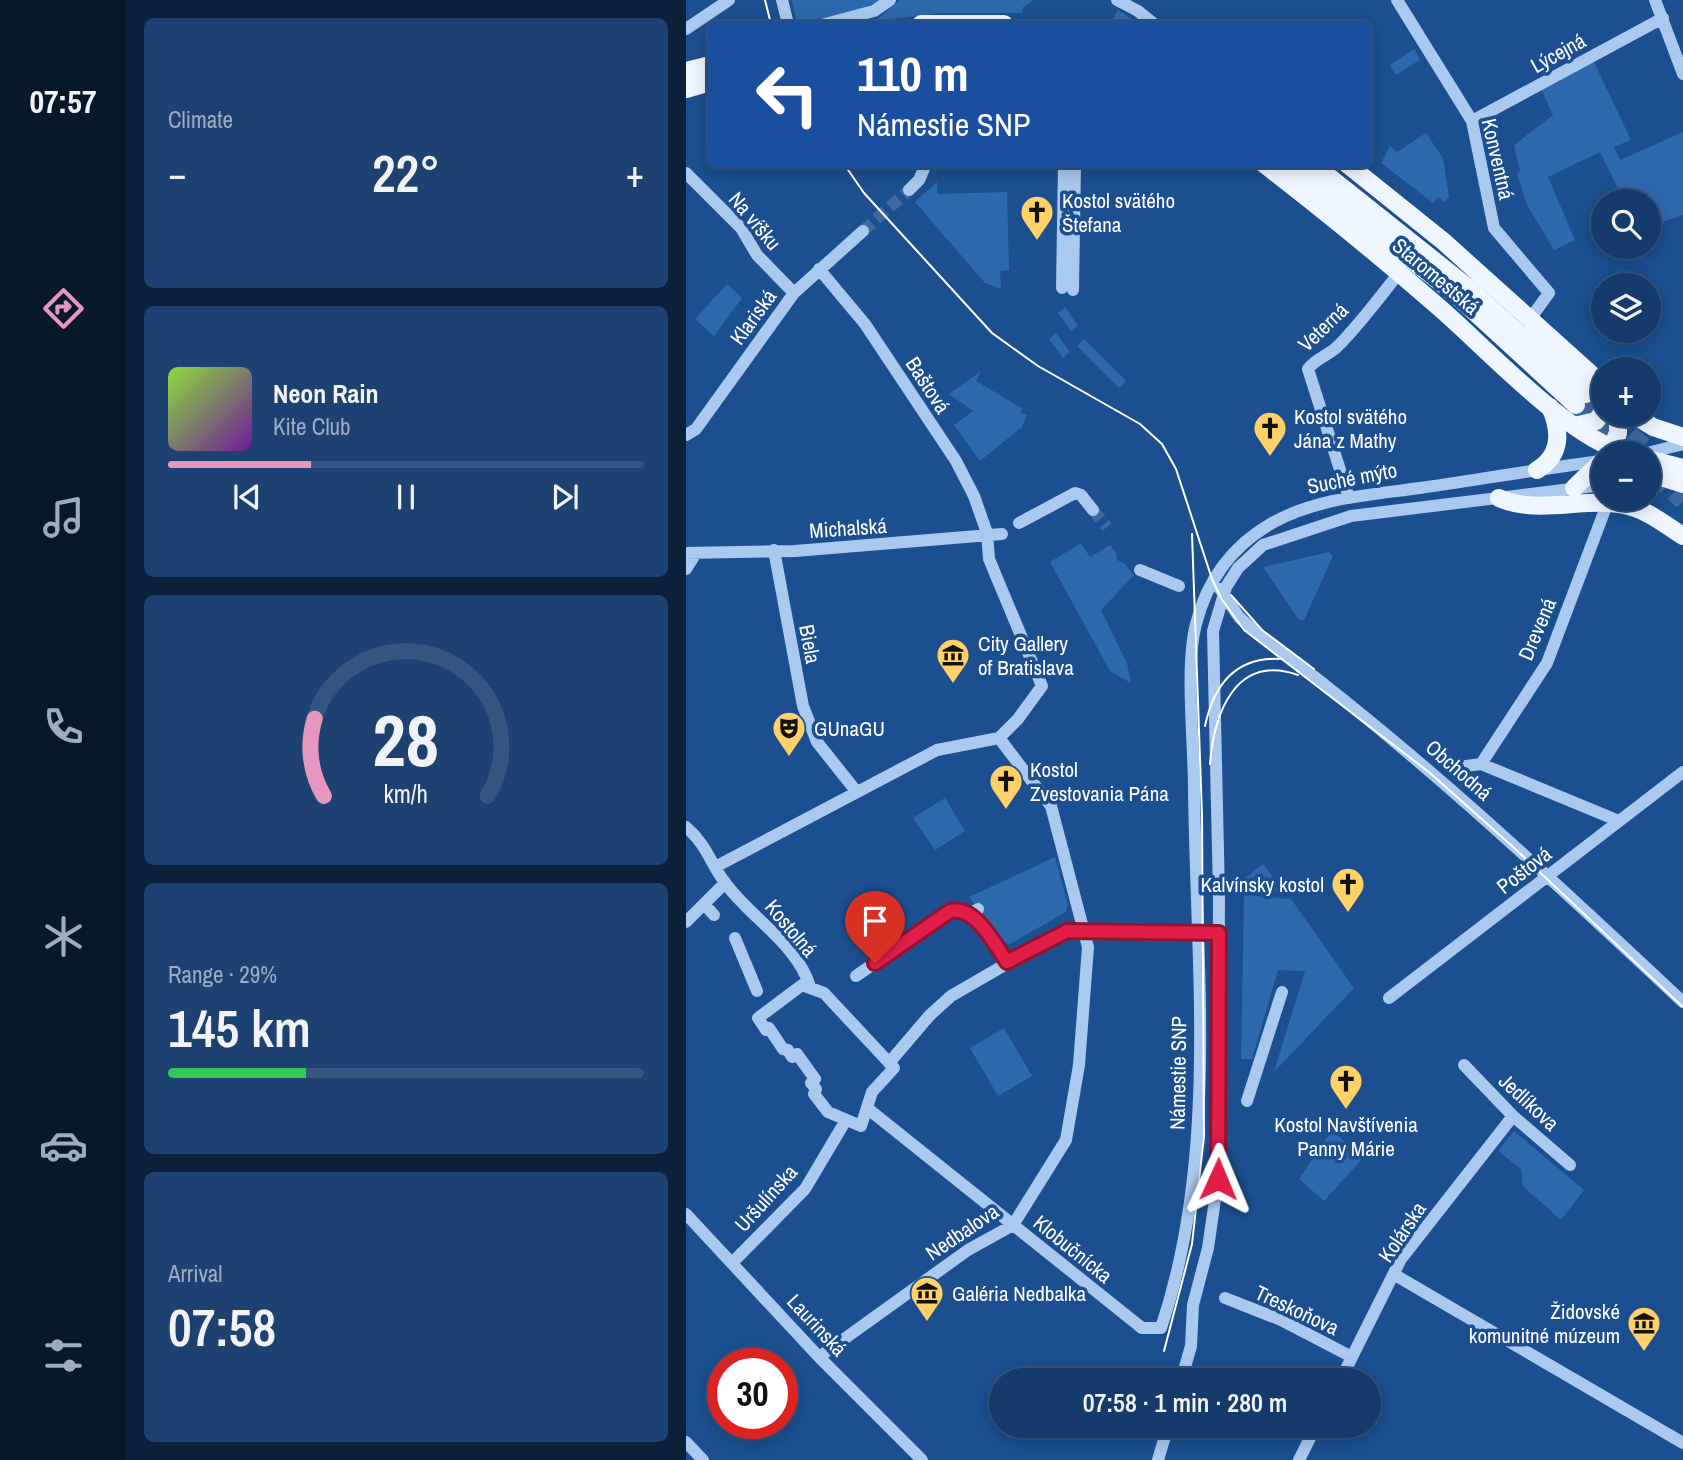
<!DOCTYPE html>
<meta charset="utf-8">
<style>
body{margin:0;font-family:"Archivo Narrow",sans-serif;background:#1d4271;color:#f1f3f6;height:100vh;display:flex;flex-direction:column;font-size:26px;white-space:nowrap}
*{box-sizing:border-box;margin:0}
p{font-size:23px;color:#9dadc1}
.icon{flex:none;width:38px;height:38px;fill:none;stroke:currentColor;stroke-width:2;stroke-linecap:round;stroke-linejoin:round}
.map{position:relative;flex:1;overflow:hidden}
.details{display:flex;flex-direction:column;gap:18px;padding:18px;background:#0b203b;width:560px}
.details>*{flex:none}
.banner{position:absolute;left:21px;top:21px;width:665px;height:147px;border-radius:10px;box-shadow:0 4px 18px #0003,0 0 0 2px #33557e;background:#1a4fa0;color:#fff;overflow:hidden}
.controls{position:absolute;left:905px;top:189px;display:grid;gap:14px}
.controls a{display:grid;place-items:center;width:70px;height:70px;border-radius:50%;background:#143b6b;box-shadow:0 4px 18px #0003,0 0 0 2px #33557e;font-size:35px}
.speed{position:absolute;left:21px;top:1348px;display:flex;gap:14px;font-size:35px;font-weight:700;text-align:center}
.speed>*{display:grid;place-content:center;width:91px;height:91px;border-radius:50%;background:#143b6b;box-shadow:0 4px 18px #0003,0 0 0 2px #33557e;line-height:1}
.speed .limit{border:10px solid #d22;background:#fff;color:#111}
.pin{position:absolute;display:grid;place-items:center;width:60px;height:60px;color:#fff;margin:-72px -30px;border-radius:50% 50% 50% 0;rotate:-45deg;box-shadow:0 0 7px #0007}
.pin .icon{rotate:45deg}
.me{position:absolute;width:77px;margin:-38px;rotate:1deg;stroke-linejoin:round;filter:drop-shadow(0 0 5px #0008)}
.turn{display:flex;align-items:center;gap:24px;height:147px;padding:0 35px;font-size:32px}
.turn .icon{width:91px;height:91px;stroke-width:2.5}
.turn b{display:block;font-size:49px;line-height:60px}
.big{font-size:52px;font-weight:600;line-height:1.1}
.details .tile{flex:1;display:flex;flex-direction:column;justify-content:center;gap:10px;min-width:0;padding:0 24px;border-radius:10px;background:#1d4271}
.details .dial{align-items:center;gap:0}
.dial svg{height:182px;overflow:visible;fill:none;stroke:#33557e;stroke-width:7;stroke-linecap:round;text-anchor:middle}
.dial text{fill:#f1f3f6;stroke:none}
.song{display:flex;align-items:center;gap:21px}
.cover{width:84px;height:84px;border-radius:10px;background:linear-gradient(135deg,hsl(90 70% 55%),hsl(280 70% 35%))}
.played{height:7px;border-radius:4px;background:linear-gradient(90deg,#e797bd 30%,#33557e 30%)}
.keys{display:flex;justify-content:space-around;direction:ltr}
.heat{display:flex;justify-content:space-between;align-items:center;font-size:38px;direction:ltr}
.charge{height:10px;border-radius:5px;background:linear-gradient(90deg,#34c759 29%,#33557e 0)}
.trip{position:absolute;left:303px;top:1368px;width:392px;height:70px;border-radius:35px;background:#143b6b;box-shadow:0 4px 18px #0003,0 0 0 2px #33557e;font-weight:600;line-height:70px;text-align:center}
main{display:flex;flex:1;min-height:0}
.tab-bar{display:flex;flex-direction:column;width:126px;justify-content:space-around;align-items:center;background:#08182b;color:#9dadc1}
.tab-bar .icon{width:49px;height:49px}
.tab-bar .selected{color:#e797bd}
.tab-bar b{font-size:32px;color:#f1f3f6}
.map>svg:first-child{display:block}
.green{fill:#2e69ad}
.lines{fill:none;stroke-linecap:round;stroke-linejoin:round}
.minor-tunnel{stroke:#3d69a0;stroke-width:12;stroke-dasharray:12 6;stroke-linecap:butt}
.major-tunnel{stroke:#3d69a0;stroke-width:18;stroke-dasharray:18 9;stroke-linecap:butt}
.minor{stroke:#a9c9ee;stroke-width:12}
.major{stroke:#f0f6ff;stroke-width:18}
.tram{stroke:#fff;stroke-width:2}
.route-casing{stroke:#92132f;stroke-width:18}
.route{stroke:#e11d48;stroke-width:12}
.labels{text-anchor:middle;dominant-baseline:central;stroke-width:7;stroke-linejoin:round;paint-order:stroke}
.street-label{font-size:21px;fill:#fff;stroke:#1b4f8f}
.poi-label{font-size:21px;fill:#fff;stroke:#1b4f8f;text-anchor:start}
</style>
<main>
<nav class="tab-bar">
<b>07:57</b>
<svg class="icon selected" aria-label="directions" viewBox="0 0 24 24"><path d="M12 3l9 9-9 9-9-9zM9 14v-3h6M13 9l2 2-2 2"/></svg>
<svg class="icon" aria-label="music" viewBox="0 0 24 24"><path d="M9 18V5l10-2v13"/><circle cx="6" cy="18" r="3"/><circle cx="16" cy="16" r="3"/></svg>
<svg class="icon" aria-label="phone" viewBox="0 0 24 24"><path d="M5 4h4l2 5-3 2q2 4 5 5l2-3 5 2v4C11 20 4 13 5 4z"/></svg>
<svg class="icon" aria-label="climate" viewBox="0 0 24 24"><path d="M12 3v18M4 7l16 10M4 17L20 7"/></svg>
<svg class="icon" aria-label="car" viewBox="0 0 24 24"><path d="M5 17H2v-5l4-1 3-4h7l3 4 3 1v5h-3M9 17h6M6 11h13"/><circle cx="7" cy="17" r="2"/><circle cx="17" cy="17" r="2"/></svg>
<svg class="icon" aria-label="filters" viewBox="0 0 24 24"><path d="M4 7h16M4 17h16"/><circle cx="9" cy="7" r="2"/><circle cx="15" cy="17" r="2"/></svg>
</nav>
<section class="details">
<div class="tile"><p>Climate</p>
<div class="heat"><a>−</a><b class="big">22°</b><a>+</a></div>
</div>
<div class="tile">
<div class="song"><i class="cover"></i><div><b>Neon Rain</b><p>Kite Club</p></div></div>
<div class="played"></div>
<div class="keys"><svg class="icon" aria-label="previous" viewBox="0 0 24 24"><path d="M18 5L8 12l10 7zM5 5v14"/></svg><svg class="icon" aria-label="pause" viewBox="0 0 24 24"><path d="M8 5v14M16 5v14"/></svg><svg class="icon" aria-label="next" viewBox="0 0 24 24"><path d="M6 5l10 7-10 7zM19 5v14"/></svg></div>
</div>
<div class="tile dial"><svg viewBox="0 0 100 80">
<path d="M14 69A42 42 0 1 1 86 69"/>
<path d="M14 69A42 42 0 0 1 10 35" stroke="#e797bd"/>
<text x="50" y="56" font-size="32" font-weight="700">28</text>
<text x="50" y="72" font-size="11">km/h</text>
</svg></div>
<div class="tile"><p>Range · 29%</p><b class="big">145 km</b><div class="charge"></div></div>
<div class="tile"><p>Arrival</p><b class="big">07:58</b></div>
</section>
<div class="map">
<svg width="997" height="1460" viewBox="0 0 997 1460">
<rect width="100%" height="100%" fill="#1b4f8f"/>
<path class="green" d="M106 0H194L175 11 111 24Z
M214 0H348L337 7 336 13H257L189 21Z
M432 10 453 24H424Z
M728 49 734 60 710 75 704 65Z
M907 60 945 140 928 147 934 160 997 132V215L963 226 962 201H938L914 152 862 177 889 240 868 250 841 205 831 174 834 171 828 145 867 115 855 89Z
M740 133 757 158 763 197 758 202 752 197 747 203 695 163 704 146 711 152Z
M352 165V167L291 168V165Z
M251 182V194L321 192 323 270 314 271 315 289 299 283 229 202Z
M41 284 56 298 28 336 9 319Z
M379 307 392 326 385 331 372 313Z
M370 333 384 352 377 358 363 339Z
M398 339 440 381 433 388 391 346Z
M295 371 290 381 337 409 334 413 341 415 336 427 294 461 268 425 287 411 263 394Z
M906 387C922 403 901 426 884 411Z
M395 543 404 557 424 545 430 552 431 560 438 563 448 575 415 610 441 663 445 683 424 671 364 562Z
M643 552 647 556 618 620H613L577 567Z
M259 798 279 831 249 850 227 818Z
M369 857 382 905 380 912 324 944 320 943 283 897Z
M577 864 596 889V891L558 889V879Z
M558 895 605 899 668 988 588 1072 619 971 592 970 566 1059H555Z
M318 1028 346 1076 312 1096 284 1048Z
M646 1130 677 1158 638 1201 613 1179Z
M828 1131 898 1190 875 1220 837 1186 835 1169 812 1151Z"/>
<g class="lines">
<path class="minor-tunnel" d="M177 231 223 190
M407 510 421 527"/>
<path class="major-tunnel" d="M900 394 917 409
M890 405 940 449
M924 416 976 463
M968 474 997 501"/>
<path class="minor" d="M96 0 102 24
M431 0 452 11 468 24
M711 0 786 121 808 228 863 293 844 319
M969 0 997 74
M139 24 188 11 204 0
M0 29 43 0
M786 121 977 18
M0 173 55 228 71 255 108 293
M223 190 233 180 240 164
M133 269 179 324 270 461 288 496 301 533 303 559 356 686 332 719 313 738
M376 288 378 164
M387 290 389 164
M0 435 10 429 108 293 177 231
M961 453 997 444
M663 498 622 369C630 358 642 356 652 346 674 324 693 298 713 273
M333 523 389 493 395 495 407 510
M88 550 117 706 131 742 170 791
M0 553 109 551 316 534
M0 569 10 553
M454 570 493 586
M534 589 553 617 567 630C722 744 857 871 997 1002
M795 764 861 663 923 499
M765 768 795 764 933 821
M0 827C21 845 24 863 40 884 65 918 112 945 124 987
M31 866 251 750 313 738
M18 904 28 915
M292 909 284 913 321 962
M0 922 39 883
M49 938 71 991
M170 976 264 911 275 908 284 913
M116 985 138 993 208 1068 186 1092 175 1126 142 1112 128 1094 130 1089 125 1083 129 1079 111 1054 106 1057 102 1050 97 1049 83 1028 80 1030 72 1018Z
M703 998 997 772
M203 1063 243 1016 265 996 374 933H533
M778 1065 827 1116 884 1165
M561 1101 596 992
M181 1108 456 1328H475C533 1155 510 968 508 789 508 742 499 666 510 624 521 580 546 546 586 523 631 498 684 495 734 488 795 479 855 469 915 461
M0 1214 133 1357 236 1460
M47 1262 119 1189 160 1120
M709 1275 997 1443
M539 1298 595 1320 666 1357
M133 1357 282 1250 327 1225 380 1140 393 1065 402 947 365 806 313 738
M495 1381 505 1346 507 1305 522 1248 532 1179 533 895 527 631 540 587 552 568 577 545 665 516 917 485
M654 1381 715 1259 827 1116
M0 1442 17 1460
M472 1460 482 1426
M613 1460 630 1426"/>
<path class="major" d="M235 24H318
M0 71 24 65
M0 89 24 82
M578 164C636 209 693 255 748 303 798 345 879 436 940 453
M602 164 768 293 890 405
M627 164 780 286 900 394
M661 164 757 241 917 385
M948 415 967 427 997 437
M888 426 910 421 917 412
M923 453 932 433V415
M962 459 997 468
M851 470C876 455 875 431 864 407
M962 473 997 484
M888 488 917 460
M813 498C856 517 905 493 949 508 966 513 982 527 997 536"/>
<path class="tram" d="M79 0 85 24
M158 164 178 193 306 333 352 366 454 424 476 444 490 469 526 579 535 598 558 630 744 773 826 846 997 1007
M545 595 576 630 628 669
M519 726C528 684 550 656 596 659
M524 764C528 714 549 653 612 675
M478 1351 506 1244 518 1136 516 815 506 534"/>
</g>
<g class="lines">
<defs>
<path id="route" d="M189 963 264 911C289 905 308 943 321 962L381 931 533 933 532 1179"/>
</defs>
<use href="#route" class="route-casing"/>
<use href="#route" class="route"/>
</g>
<defs>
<symbol id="church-pin" viewBox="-11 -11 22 30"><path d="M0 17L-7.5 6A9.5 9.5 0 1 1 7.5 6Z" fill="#ffd166" stroke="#1b4f8f"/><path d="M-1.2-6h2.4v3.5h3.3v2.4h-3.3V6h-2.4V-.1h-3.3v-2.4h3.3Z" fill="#111"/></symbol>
<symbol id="museum-pin" viewBox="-11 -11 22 30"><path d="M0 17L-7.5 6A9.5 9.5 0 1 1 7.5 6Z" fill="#ffd166" stroke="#1b4f8f"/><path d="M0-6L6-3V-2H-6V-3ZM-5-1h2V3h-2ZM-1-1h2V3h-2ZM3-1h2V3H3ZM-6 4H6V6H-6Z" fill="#111"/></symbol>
<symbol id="theatre-pin" viewBox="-11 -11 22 30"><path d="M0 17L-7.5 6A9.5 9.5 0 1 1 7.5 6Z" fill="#ffd166" stroke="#1b4f8f"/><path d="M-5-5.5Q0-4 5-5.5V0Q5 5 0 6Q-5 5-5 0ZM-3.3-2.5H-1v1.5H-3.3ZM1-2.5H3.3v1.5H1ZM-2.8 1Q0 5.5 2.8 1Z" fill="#111"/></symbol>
</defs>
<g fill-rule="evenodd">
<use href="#church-pin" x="332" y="193" width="38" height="52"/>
<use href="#church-pin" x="565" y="409" width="38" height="52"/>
<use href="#museum-pin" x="248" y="636" width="38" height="52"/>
<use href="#theatre-pin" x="84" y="709" width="38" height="52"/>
<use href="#church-pin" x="301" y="762" width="38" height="52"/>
<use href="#church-pin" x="643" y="865" width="38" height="52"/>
<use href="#church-pin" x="641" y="1062" width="38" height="52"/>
<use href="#museum-pin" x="222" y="1274" width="38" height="52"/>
<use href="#museum-pin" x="939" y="1304" width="38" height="52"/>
</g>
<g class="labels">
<g class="street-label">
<text transform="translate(872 53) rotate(-29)">Lýcejná</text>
<text transform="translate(812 159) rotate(77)">Konventná</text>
<text transform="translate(69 221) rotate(50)">Na vŕšku</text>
<text transform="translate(750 276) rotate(40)">Staromestská</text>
<text transform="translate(67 317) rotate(-54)">Klariská</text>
<text transform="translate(637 327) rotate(-44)">Veterná</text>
<text transform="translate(242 385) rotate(57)">Baštová</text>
<text transform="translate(666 478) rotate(-11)">Suché mýto</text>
<text transform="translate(162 528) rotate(-4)">Michalská</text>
<text transform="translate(851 629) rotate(-67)">Drevená</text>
<text transform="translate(124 644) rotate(79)">Biela</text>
<text transform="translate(773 770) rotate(41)">Obchodná</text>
<text transform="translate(838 870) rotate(-38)">Poštová</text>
<text transform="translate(105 928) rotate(50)">Kostolná</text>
<text transform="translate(492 1073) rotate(-89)">Námestie SNP</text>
<text transform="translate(843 1102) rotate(43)">Jedlíkova</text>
<text transform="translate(80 1198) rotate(-48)">Uršulínska</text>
<text transform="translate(276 1232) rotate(-34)">Nedbalova</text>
<text transform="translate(716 1232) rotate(-56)">Kolárska</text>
<text transform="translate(387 1249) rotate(39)">Klobučnícka</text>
<text transform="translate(611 1310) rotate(25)">Treskoňova</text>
<text transform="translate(131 1325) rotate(47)">Laurinská</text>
</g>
<g class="poi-label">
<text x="376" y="200">Kostol svätého<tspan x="376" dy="24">Štefana</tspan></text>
<text x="608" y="416">Kostol svätého<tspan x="608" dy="24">Jána z Mathy</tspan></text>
<text x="292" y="643">City Gallery<tspan x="292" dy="24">of Bratislava</tspan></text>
<text x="128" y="728">GUnaGU</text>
<text x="344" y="769">Kostol<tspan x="344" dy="24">Zvestovania Pána</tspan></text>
<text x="638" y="884" text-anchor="end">Kalvínsky kostol</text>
<text x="660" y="1124" text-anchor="middle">Kostol Navštívenia<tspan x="660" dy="24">Panny Márie</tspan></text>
<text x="266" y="1293">Galéria Nedbalka</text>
<text x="934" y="1311" text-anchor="end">Židovské<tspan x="934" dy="24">komunitné múzeum</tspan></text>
</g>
</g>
</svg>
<div class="controls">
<a><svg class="icon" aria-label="search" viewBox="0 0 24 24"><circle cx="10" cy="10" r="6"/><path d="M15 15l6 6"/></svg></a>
<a><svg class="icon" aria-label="layers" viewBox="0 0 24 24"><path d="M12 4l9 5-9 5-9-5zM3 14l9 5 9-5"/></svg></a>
<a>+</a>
<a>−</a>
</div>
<div class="speed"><div class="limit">30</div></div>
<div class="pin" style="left:189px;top:963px;background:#d93025"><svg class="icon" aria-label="arrive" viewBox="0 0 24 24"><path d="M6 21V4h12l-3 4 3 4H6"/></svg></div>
<svg class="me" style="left:532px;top:1179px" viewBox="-20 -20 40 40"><path d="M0-17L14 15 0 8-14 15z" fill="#e11d48" stroke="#fff" stroke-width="4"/></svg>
<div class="trip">07:58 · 1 min · 280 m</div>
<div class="banner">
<div class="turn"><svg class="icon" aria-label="left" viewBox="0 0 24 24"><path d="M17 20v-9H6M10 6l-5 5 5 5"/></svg><div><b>110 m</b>Námestie SNP</div></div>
</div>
</div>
</main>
